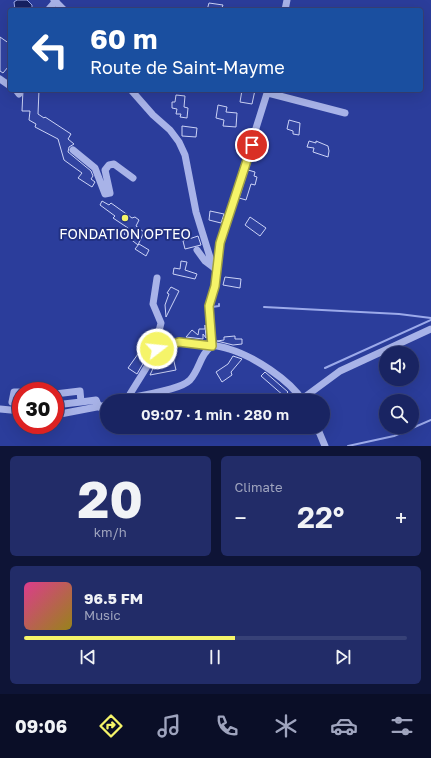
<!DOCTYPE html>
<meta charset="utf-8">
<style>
body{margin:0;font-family:"Golos Text",sans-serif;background:#222c68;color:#f1f3f6;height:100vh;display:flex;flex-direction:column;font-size:15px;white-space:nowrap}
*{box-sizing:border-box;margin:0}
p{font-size:13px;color:#9fa4be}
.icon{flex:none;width:22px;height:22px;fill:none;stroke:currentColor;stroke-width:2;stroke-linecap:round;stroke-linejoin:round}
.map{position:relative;height:446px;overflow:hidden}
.sheet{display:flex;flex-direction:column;gap:10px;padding:10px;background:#0e1436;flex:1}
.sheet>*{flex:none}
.top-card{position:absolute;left:8px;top:8px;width:415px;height:84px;border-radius:4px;box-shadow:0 4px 16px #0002,0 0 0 1px #374177;background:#1a4fa0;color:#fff;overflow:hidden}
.tools{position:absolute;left:379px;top:346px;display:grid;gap:8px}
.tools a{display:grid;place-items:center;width:40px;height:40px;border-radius:50%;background:#192462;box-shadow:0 4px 16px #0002,0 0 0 1px #374177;font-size:20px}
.speed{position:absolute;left:12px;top:382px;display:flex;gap:8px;font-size:20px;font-weight:700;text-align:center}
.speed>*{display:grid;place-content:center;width:52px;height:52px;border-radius:50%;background:#192462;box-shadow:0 4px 16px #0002,0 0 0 1px #374177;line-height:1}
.speed .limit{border:6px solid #d22;background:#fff;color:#111}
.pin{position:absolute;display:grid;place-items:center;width:34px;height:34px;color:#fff;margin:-17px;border:2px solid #fff;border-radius:50%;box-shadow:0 1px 4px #0007}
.me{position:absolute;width:44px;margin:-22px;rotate:74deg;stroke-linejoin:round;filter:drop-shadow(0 0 3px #0008)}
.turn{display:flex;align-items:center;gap:14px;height:84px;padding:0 16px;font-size:18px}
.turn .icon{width:52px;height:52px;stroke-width:2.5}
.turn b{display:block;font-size:28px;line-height:34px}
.big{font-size:30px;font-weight:600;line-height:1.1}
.sheet .card{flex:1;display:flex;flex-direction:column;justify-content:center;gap:6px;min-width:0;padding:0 14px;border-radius:6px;background:#222c68}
.sheet .dial{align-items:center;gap:0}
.dial b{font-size:52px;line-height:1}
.song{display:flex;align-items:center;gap:12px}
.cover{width:48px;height:48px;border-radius:6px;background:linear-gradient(135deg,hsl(330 70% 55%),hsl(50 70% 35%))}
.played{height:4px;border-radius:2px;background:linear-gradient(90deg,#f5f469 55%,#374177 55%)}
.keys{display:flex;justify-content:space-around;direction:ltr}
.heat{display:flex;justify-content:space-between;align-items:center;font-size:22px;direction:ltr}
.sheet .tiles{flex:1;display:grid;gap:10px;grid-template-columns:1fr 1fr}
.card:last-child{grid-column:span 2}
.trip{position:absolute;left:100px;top:394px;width:230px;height:40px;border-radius:20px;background:#192462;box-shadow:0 4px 16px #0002,0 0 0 1px #374177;font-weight:600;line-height:40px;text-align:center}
.dock{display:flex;height:64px;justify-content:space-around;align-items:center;background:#0a0e27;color:#9fa4be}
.dock .icon{width:28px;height:28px}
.dock .active{color:#f5f469}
.dock b{font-size:18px;color:#f1f3f6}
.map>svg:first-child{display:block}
.green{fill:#2b3d9b;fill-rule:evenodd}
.water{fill:#162162;stroke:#9caaea}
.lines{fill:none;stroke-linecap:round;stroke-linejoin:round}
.stream{stroke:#9caaea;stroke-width:2}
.building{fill:#3143a0;stroke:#ccd3f6}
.minor{stroke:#a8b3e8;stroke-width:7}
.route-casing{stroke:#9f9f44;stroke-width:10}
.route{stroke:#f5f469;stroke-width:7}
.poi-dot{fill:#f5f469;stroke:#213082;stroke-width:1.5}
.labels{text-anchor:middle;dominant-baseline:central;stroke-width:4;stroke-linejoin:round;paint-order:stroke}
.poi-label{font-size:14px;fill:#fff;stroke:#213082}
</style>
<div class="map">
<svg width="431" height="446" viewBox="0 0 431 446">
<rect width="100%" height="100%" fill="#213082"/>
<path class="green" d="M0 0H431V446H0ZM10 10H421V90H10ZM386 353H412V379H386ZM21 391H55V425H21ZM107 401H323V427H107ZM386 401H412V427H386Z"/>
<path class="water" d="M17 0H27L32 5V10H15L14 2Z"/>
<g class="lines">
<path class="stream" d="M212 307 219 306V304
M264 307 399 314 431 318
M325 368 431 320
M348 446 394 436 431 420"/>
</g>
<path class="building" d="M209 3 223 5 221 10H207Z
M0 37 10 44V69L8 67 3 73 0 71Z
M23 90H39L38 114 44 118 45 117 71 134 68 139 74 144 69 147 68 152 91 171 93 176 91 179 95 182 92 187 78 178 82 173 64 160 58 139 35 127 36 124 29 120 30 111H22Z
M242 90H255L252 104 240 102Z
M176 95 185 96 184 107 188 108 187 118 180 117 181 114H176L177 109 172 108V102H175Z
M218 105 227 107 226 112 237 113 236 127 223 126 224 120 216 118Z
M289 120 300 123 299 135 293 134V131L287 129Z
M182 126 197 128 196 137 182 136Z
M309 141 316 143V141L328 146 329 151 328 157 313 152 314 148 307 147Z
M248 170 255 172 254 176 257 177 255 185 251 184 246 200 239 198Z
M102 201 109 205 111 203 132 218 135 217 139 220 136 226 144 232 138 245 124 234 128 228 113 218 115 216 100 205Z
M210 211 224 214 221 223 209 220Z
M250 217 266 228 260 236 245 225Z
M198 236 201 245 185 249 183 241Z
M139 244 149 250 146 256 135 249Z
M181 261 187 262 185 270 197 274 195 279 173 274 174 268 180 269Z
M225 277 241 279 240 288 223 285Z
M171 287 179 291 166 317 165 305 169 294 167 293Z
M205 325 206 338 203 334V339L186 337 192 330 198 335 199 329H205Z
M235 336V339H242V344L233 345 217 341 224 340V337Z
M172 353 176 370 150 375 156 362Z
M138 354 145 360 137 374 128 368Z
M233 356 242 359 231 372 232 375 222 382 216 372 228 364Z
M265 372 288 392 284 396 261 376Z"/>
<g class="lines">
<path class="minor" d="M54 0 64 10
M48 10 56 1
M285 10 287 0
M0 79 10 86
M16 90 19 94
M131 90 153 115 170 130 179 142 185 155 196 212 213 267 216 270
M268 93 345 113
M73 150 95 168 105 194 110 193 105 170 109 165 114 164 133 178
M197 250 205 261 213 267
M157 278 153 304 161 323 155 347C164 352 172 342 181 342 196 343 215 344 229 349 253 356 290 380 303 401
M212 346 209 306 215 286 220 243 268 90
M21 392H14L12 402 21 403
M55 394 80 391 81 402 55 405
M130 398V394L153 357 167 350
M302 399 340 371 431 329
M119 401C137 395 179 391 190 380 200 369 200 354 212 346
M81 402 96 400 99 407
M0 409 21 411
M55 415 107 405
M317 427 325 446"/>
</g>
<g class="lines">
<defs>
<path id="route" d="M157 349 179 342 212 346 209 306 215 286 220 243 252 145"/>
</defs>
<use href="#route" class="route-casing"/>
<use href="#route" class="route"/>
</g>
<circle class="poi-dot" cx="125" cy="218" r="4"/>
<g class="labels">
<g class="poi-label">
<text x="125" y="233">FONDATION OPTEO</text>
</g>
</g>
</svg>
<div class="tools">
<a><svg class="icon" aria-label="sound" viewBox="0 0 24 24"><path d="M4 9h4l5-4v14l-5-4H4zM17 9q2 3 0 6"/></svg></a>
<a><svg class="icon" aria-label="search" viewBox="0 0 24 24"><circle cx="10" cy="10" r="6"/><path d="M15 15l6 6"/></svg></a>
</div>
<div class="speed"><div class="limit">30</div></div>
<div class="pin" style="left:252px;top:145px;background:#d93025"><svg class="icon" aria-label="arrive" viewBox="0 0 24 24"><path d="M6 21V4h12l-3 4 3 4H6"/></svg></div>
<svg class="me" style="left:157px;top:349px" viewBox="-20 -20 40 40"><circle r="17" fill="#f5f469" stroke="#fff" stroke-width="3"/><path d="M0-11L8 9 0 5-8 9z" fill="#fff"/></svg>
<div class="trip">09:07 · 1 min · 280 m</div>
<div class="top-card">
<div class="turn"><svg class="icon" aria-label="left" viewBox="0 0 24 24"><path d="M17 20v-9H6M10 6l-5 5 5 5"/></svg><div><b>60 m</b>Route de Saint-Mayme</div></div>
</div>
</div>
<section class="sheet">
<div class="tiles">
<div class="card dial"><b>20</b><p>km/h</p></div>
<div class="card"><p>Climate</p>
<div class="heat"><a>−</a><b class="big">22°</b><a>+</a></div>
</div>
<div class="card">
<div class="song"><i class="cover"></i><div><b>96.5 FM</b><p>Music</p></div></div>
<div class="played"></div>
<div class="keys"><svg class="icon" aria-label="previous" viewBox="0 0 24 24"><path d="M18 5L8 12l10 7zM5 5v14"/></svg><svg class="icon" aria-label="pause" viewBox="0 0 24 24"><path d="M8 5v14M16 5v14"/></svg><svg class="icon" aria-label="next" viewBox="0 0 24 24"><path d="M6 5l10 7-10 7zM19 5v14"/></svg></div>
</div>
</div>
</section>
<nav class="dock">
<b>09:06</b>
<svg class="icon active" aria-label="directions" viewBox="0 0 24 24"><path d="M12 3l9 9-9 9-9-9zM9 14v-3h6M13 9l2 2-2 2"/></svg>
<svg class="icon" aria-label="music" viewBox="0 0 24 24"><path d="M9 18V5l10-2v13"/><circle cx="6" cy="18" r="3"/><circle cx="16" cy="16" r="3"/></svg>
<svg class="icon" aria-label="phone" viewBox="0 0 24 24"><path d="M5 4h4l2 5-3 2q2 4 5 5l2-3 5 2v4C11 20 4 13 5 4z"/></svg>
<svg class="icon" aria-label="climate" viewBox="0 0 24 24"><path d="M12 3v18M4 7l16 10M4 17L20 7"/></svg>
<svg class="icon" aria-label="car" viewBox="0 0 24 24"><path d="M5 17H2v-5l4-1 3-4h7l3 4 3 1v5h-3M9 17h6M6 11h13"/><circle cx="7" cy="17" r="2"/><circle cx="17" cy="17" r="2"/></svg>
<svg class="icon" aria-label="filters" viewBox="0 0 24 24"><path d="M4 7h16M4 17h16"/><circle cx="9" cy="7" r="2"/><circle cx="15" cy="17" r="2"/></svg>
</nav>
